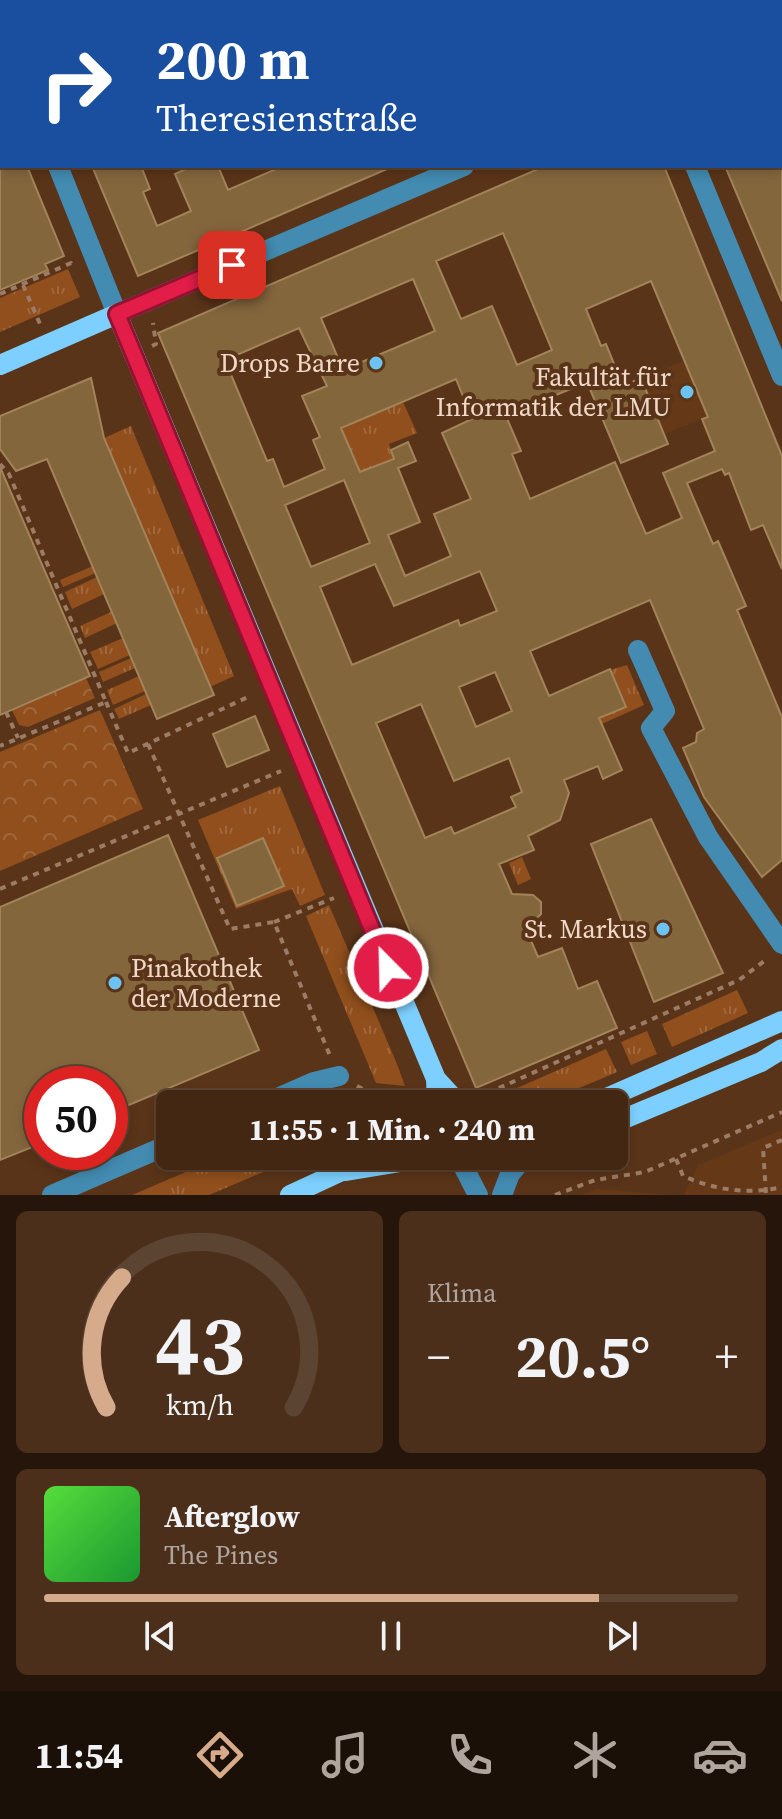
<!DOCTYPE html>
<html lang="de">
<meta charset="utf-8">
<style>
body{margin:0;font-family:"Source Serif 4",serif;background:#4b2f1b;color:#f1f3f6;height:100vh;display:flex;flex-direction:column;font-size:30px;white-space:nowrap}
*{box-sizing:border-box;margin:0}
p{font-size:26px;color:#afa59f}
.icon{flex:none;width:44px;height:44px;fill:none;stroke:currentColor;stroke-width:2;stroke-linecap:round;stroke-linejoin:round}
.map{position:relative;height:1195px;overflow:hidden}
.sheet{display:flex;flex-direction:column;gap:16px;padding:16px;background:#25150a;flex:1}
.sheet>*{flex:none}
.hud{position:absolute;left:0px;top:0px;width:782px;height:168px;box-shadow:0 4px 12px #0003,0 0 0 2px #5c4432;background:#1a4fa0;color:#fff;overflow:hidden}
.speed{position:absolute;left:24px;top:1066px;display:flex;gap:16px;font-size:40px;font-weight:700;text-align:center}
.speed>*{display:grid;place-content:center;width:104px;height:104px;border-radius:50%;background:#442712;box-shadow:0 4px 12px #0003,0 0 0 2px #5c4432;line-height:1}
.speed .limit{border:12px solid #d22;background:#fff;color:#111}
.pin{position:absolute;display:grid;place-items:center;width:68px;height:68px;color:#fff;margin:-34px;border-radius:16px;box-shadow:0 4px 12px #0006}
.me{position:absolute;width:88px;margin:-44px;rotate:337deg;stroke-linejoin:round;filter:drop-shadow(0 0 6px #0008)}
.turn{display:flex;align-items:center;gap:28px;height:168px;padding:0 24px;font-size:36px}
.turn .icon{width:104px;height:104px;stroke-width:2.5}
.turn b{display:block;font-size:56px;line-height:68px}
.big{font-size:60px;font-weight:700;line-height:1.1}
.sheet .card{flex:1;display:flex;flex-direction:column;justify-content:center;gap:12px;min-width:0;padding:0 28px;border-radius:12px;background:#4b2f1b}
.sheet .dial{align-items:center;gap:0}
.dial svg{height:208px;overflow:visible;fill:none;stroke:#5c4432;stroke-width:7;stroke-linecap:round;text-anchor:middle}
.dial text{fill:#f1f3f6;stroke:none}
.song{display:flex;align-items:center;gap:24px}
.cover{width:96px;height:96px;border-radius:12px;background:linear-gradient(135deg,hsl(110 70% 55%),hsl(130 70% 35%))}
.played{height:8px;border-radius:4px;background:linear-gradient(90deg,#d6ab8b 80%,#5c4432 80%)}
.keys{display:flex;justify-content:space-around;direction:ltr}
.heat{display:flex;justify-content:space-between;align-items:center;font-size:44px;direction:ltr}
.sheet .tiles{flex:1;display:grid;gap:16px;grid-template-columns:1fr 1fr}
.card:last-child{grid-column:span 2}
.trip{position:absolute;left:156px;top:1090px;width:472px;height:80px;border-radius:12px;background:#442712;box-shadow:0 4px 12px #0003,0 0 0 2px #5c4432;font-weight:700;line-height:80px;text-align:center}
.tab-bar{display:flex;height:128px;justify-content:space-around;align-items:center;background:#1b1007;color:#afa59f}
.tab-bar .icon{width:56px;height:56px}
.tab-bar .selected{color:#d6ab8b}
.tab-bar b{font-size:36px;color:#f1f3f6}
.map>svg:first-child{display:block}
.built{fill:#653917}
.grass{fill:url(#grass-tufts)}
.park{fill:url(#park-crowns)}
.building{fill:#84663d;stroke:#a2835a;stroke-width:2;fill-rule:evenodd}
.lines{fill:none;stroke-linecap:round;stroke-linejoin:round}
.path{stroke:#9c7c65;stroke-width:4;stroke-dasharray:6 6;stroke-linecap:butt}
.minor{stroke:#438bb1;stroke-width:20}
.major{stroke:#7ccffe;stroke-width:20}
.route-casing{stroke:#92132f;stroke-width:20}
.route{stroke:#e11d48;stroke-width:14}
.poi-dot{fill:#6cc3f2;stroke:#5a3418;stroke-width:3}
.labels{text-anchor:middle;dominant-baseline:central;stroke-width:8;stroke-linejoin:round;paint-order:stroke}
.poi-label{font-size:26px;fill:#f1d9c9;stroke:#5a3418;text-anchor:end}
</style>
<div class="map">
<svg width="782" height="1195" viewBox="0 0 782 1195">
<defs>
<pattern id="grass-tufts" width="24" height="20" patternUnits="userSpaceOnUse" patternTransform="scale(2)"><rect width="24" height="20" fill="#904f1c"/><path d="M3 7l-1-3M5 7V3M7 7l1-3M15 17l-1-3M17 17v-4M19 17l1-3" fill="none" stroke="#a0683c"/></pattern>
<pattern id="park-crowns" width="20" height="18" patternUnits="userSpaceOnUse" patternTransform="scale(2)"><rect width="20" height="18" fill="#904f1c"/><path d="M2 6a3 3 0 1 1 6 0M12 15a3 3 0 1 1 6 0" fill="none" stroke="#a0683c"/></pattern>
</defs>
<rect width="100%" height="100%" fill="#5a3418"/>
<path class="built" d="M421 0H588L589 2H421Z
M735 340 758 396 640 444 617 388Z
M782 1130V1195H684L698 1165Z
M596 1189 671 1195H581Z"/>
<path class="grass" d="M68 269 80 297 0 332V298Z
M403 402 417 433 389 444 394 459 360 472 341 428Z
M131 426 234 676 210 687 104 438Z
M93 566 96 573 63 587 60 580Z
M97 577 104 594 72 609 65 592Z
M111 612 117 623 85 638 80 626Z
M123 638 130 655 98 669 90 652Z
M131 658 135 668 103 682 99 672Z
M627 665 644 705 573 737 570 731 626 707 610 670Z
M139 676 145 691 113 705 107 690Z
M146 694 151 705 119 719 114 709Z
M280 786 325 895 300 906 292 889 236 909 198 820Z
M522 857 531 879 518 885 509 863Z
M329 905 397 1064 405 1086 376 1083 306 916Z
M737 990 748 1013 672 1047 662 1024Z
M647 1031 657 1054 631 1065 621 1042Z
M606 1049 617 1072C575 1090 539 1108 492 1099Z
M223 1156H301L209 1195H132Z"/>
<path class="park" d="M86 678 95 698 28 727 19 725 12 710Z
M100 710 143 809 0 871V752Z"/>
<path class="building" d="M0 166H27L64 256 45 264 48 270 0 290Z
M92 166H141L150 189 143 192 157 226 191 211 175 174 192 166H218L228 190 283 166H394L138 276Z
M545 166H664L782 456V569L763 525 751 530 729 473 725 475 722 469 687 483 713 544 718 541 746 606 737 610 782 717V860L762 877 704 797 683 748 696 742 697 733 704 729 650 600 530 651 549 696 610 669 626 707 599 718 622 770 603 779 598 766 564 780 569 793 560 820 528 836 534 850 499 864 512 894 533 895 541 902V914L526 929 538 957 562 948 578 989 597 981 617 1028 476 1088 158 333ZM503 233 552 350 517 365 492 306 461 319 436 261ZM413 279 435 331 343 370 321 318ZM651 281 708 417 702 419 715 451 663 473 682 518 646 534 615 462 530 499 512 454 521 451 506 416 587 382 621 463 668 444 641 378 623 386 606 344 601 346 586 309ZM299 328 327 386 302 396 320 437 313 440 325 469 284 487 273 459 267 461 225 360ZM456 379 472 419 442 433 471 499 434 514 451 556 405 576 388 535 420 522 398 468 416 461 408 442 391 450 394 459 360 472 341 428ZM344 480 370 543 311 567 285 505ZM375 564 394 606 480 571 497 611 460 626 458 620 352 665 320 587ZM495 672 512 711 476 727 459 687ZM421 704 454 781 509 758 522 792 511 797 516 807 454 834 451 827 425 838 376 723Z
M725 166H782V301Z
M91 378 104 438 214 695 157 719 47 459 16 471 0 449V416Z
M0 467 90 676 0 715Z
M255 716 269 750 227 767 213 734Z
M651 819 723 973 654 1002 591 844Z
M168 835 259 1050 110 1113V1084H42V1143L0 1160V907Z
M263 838 284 886 237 906 217 858Z"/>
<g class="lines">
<path class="path" d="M23 285 40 324
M0 294 71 263 73 267
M152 346 156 344 153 323
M0 464 9 474 106 702 0 746
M106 702 128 753 250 696
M6 712 18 738
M148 744 230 929 274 922 331 1058
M0 889 281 771
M274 922 334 898
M357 1086 370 1093 416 1102
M477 1098 739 980 767 959
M545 1104 573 1095
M543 1159 547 1162 587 1156
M676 1159 683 1176C716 1190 747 1195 782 1187
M766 1193 763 1148 782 1140
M555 1195 595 1180 645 1172 782 1112"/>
<path class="minor" d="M625 0 626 2
M0 20 2 25
M780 36 782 35
M58 166 117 314 464 166
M695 166 782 376
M638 650 665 711 651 728 708 837 782 944
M264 1104 314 1082 339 1076
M458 1156 478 1195
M52 1195 170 1144
M502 1195 510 1174 525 1156"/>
<path class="major" d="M0 365 117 314 436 1079 437 1104
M436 1079 459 1104
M593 1104 782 1021
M614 1123 761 1062 782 1049
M346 1171 437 1156
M290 1195 357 1164"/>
</g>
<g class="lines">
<defs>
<path id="route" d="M232 265 117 314 388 968"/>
</defs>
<use href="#route" class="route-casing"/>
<use href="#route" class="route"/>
</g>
<g class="poi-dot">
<circle cx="376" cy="363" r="8"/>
<circle cx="687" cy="392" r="8"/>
<circle cx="663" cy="929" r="8"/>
<circle cx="115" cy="983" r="8"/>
</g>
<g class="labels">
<g class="poi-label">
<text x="360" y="363">Drops Barre</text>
<text x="671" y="377">Fakultät für<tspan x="671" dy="30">Informatik der LMU</tspan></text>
<text x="647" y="929">St. Markus</text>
<text x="131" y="968" text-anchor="start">Pinakothek<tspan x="131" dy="30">der Moderne</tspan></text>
</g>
</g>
</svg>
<div class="speed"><div class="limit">50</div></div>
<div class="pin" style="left:232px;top:265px;background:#d93025"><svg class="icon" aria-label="arrive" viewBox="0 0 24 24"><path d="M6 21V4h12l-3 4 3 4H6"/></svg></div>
<svg class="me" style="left:388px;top:968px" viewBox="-20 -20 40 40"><circle r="17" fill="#e11d48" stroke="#fff" stroke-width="3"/><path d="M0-11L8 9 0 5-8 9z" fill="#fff"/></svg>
<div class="trip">11:55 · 1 Min. · 240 m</div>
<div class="hud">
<div class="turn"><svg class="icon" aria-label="right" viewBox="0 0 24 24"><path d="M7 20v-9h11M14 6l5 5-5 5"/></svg><div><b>200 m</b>Theresienstraße</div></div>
</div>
</div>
<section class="sheet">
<div class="tiles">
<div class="card dial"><svg viewBox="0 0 100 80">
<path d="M14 69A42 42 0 1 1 86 69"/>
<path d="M14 69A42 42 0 0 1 20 19" stroke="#d6ab8b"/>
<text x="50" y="56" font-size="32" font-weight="700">43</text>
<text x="50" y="72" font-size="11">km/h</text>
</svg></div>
<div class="card"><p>Klima</p>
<div class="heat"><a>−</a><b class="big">20.5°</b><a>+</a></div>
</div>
<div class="card">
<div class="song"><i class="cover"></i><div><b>Afterglow</b><p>The Pines</p></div></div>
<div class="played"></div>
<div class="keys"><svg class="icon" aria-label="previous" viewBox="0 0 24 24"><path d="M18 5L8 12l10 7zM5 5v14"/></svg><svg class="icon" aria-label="pause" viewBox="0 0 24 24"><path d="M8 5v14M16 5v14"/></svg><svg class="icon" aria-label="next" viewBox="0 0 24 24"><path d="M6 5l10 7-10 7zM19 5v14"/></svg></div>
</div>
</div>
</section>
<nav class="tab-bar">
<b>11:54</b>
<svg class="icon selected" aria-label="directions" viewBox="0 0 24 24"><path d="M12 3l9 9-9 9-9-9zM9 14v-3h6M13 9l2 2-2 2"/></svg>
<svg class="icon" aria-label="music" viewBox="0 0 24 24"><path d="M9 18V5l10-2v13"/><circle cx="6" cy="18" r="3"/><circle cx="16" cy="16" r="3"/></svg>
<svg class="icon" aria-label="phone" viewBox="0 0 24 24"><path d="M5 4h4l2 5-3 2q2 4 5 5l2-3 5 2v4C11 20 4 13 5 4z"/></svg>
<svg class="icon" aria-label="climate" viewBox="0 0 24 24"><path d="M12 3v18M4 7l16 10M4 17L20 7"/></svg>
<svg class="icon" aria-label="car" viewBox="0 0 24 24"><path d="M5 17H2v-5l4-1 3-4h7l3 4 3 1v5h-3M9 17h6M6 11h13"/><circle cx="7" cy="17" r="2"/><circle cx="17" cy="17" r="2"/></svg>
</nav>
